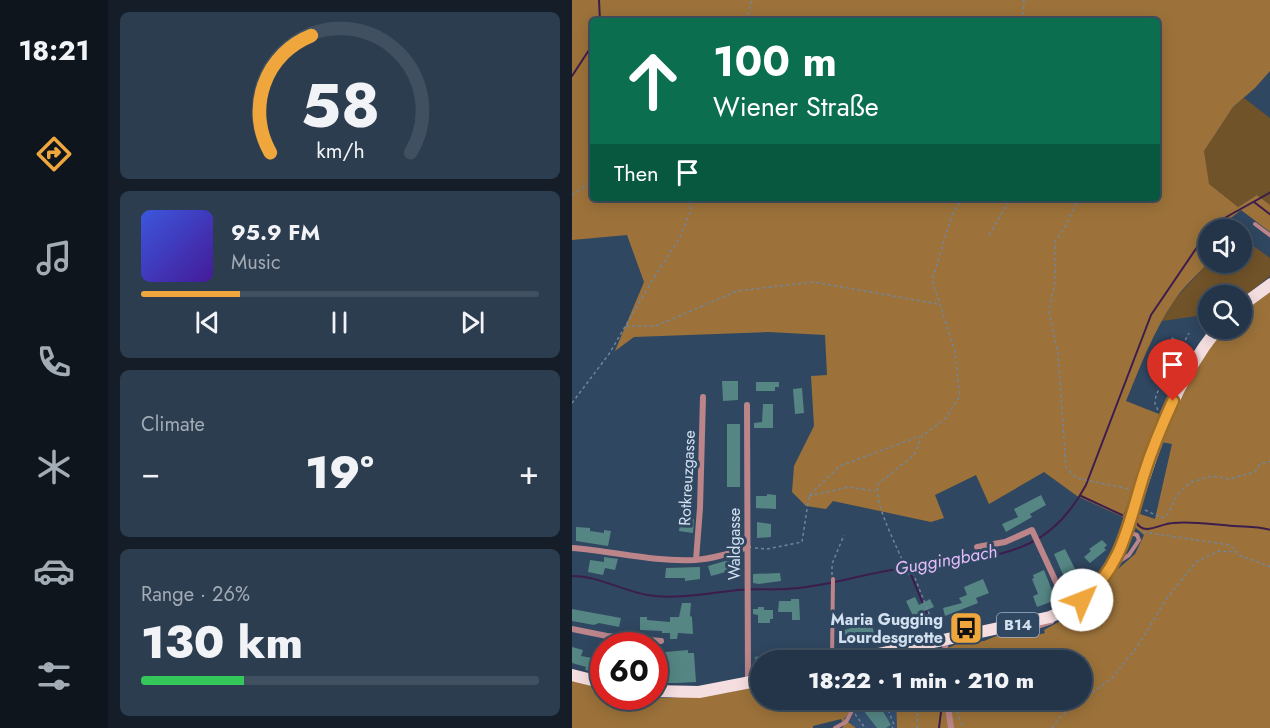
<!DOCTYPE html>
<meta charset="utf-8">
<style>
body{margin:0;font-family:Jost,sans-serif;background:#2c3d50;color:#f1f3f6;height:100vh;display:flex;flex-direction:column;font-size:22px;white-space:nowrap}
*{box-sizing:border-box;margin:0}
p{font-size:20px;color:#a3abb4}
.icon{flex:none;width:33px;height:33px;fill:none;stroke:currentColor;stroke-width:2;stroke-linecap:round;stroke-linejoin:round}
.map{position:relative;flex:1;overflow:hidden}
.side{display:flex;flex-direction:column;gap:12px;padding:12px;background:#141d28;width:464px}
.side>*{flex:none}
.hud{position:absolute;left:18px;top:18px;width:570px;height:183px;border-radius:6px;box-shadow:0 3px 15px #0003,0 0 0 2px #415061;background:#0b6e4f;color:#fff;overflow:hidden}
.fabs{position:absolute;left:626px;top:219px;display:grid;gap:12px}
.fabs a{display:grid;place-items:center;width:54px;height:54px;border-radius:50%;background:#243549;box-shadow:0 3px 15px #0003,0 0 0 2px #415061;font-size:30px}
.speed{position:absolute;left:18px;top:632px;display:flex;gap:12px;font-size:30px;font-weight:700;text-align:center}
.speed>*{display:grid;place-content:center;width:78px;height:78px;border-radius:50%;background:#243549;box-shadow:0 3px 15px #0003,0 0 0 2px #415061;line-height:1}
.speed .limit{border:9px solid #d22;background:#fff;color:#111}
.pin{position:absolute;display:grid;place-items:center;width:51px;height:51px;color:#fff;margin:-62px -26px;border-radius:50% 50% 50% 0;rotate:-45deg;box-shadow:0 0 6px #0007}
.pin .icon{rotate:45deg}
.me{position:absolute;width:66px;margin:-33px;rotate:46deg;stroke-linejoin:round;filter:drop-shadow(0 0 4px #0008)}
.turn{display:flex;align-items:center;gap:21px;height:126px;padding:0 24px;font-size:27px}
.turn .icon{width:78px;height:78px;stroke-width:2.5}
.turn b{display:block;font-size:42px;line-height:51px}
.then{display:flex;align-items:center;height:57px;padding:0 24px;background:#0003;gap:12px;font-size:22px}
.big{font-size:45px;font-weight:800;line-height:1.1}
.side .widget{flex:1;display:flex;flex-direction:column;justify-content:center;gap:9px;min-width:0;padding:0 21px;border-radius:9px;background:#2c3d50}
.side .dial{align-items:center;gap:0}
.dial svg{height:156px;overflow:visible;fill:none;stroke:#415061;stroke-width:7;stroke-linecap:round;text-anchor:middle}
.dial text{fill:#f1f3f6;stroke:none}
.song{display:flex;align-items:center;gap:18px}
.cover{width:72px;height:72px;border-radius:9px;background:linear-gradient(135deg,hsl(230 70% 55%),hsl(260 70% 35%))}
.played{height:6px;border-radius:3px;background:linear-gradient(90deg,#efa73d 25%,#415061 25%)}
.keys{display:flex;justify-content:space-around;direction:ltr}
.heat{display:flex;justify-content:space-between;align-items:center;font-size:33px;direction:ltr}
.charge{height:9px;border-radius:4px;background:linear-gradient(90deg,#34c759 26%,#415061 0)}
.trip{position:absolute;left:178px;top:650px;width:342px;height:60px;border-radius:30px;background:#243549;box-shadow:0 3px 15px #0003,0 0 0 2px #415061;font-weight:800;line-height:60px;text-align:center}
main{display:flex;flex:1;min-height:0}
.tab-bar{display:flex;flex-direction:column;width:108px;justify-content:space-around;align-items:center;background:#0e151d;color:#a3abb4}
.tab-bar .icon{width:42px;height:42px}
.tab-bar .on{color:#efa73d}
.tab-bar b{font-size:27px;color:#f1f3f6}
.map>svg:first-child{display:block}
.built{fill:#365171}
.green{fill:#715329}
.forest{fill:#9c723a;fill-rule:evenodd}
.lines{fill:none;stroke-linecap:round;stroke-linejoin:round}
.stream{stroke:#3d1d4d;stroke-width:2}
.building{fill:#558684}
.path{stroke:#71859b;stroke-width:1.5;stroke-dasharray:3 3;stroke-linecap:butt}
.service{stroke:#bb858a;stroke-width:4}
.minor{stroke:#bb858a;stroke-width:6}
.primary{stroke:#f5dee0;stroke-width:12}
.route-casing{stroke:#9b6d28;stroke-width:15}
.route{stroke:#efa73d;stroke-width:10}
.labels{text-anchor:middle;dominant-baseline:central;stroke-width:6;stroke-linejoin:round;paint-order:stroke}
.shield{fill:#304761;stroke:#a1b2c5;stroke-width:1.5}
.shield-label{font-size:15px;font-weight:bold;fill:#d2e0f0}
.street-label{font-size:16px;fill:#d2e0f0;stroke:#304761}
.poi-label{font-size:16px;font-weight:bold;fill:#d2e0f0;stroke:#304761;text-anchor:end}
.water-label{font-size:18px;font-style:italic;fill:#e3bbfa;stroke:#304761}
</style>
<main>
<nav class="tab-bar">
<b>18:21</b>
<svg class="icon on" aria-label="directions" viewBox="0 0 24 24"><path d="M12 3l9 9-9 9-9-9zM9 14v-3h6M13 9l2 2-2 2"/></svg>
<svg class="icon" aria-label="music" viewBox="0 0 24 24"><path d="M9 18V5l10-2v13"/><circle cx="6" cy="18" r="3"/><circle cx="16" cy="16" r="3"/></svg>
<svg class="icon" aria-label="phone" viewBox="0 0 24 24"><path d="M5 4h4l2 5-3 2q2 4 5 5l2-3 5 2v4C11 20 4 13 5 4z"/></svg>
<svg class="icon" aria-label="climate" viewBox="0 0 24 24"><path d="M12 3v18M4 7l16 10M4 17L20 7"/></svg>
<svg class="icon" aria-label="car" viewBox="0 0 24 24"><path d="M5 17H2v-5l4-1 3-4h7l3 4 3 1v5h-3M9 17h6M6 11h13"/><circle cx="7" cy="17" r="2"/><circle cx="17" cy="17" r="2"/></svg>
<svg class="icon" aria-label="filters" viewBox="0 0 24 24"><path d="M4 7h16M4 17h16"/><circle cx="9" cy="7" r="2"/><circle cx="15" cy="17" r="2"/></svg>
</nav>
<section class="side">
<div class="widget dial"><svg viewBox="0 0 100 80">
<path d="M14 69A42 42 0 1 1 86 69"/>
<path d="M14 69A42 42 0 0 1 35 9" stroke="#efa73d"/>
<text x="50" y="56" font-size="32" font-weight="700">58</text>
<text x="50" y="72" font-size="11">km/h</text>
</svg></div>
<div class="widget">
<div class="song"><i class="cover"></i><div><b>95.9 FM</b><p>Music</p></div></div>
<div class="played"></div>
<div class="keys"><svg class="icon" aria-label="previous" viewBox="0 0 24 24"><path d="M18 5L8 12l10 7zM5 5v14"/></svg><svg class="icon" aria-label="pause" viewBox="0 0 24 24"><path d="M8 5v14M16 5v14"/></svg><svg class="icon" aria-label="next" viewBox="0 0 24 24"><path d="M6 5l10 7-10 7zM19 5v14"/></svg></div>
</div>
<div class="widget"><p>Climate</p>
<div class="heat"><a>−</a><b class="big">19°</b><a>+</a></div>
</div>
<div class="widget"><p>Range · 26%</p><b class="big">130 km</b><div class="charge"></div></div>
</section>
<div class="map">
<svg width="699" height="728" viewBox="0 0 699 728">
<rect width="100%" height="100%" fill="#304761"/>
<path class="built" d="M282 699H324L325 728H284L272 719 277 712Z"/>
<path class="green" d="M672 98 698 118V205L685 195 666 207 636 184 632 151 661 107Z
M669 237 698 258V276L669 299V296H636V323L627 322 625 316 590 321 603 299 636 263 630 255 636 244V262H669Z"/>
<path class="forest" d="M0 0H698V71L683 88 661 107 632 151 637 184 666 207 685 195 698 205V232L669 210 645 229 636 230V244L630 255 636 263C625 275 611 287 602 301 581 332 568 367 554 401L587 414 551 517 505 496 472 472 417 504 404 475 363 495 372 518 359 522 261 501 254 509 234 506 220 492 222 466 242 426 239 376 255 375 253 335 196 332 62 337 43 351 72 282 55 235 0 240ZM21 21H585V198H21Z
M698 290V728H325L324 699H510V660H357L356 657 387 643 412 641 432 633 462 636 473 633 472 630 494 618 495 614 563 554 572 535 564 528 563 520 565 513 583 519 600 444 589 442C607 399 620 364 652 329L669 328V312Z
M0 678 31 687 32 696 97 698 154 693 189 685V699H282L278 712 272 719 284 728H270L272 725 269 719 241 726V728H0Z"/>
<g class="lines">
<path class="stream" d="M27 0 28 21
M0 76 17 50 21 49
M682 202 699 215
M637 230 640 225 699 192
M509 496 550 515
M564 522C572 537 589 523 601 523 622 521 642 525 662 526 676 527 683 526 699 530
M336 567 364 636
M0 576C26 576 49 590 75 595 104 600 137 593 166 590 186 588 206 591 226 588 257 585 288 575 320 570 366 561 415 564 458 543 483 531 501 509 514 485L579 315 636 231
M363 660 364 645
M367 728 370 704 369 699"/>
</g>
<path class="building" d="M600 337 609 342 598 360 590 355Z
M150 381H166V400L151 401Z
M184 382H207V387H203V391H184Z
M230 388 232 413 223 414 221 389Z
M191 404H201V428H182V423L190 422Z
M155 424H168V487H155Z
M195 494 204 495V509L184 508V496H195Z
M469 495 474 505 458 514 460 517 434 532 430 524 446 517 442 509Z
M109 517 122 519 121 533 107 531Z
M185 522 199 524V537L185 538Z
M4 527 18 528V531L32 533V530L39 531 36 546 4 541Z
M530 540 535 545 532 548 534 550 518 563 512 557 519 551 517 549Z
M493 549 508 579 498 584 500 588 494 590 491 585 495 584 482 554Z
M32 557 46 559 43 570 33 568 31 575 16 572 18 560 32 562Z
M153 561 168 562V574H161V570L139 576 136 566Z
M128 567V579L113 581V578H93L94 568Z
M472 570 484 600 465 607 461 596 466 594 460 579 462 578 461 575Z
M208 573 209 581 187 584 181 583V574Z
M411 579 417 593 404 598 406 603 373 616 371 608 390 603 387 598 395 595 392 587Z
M343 597 347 605 358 599 362 607 341 616 334 601Z
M219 599H227L228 620H220V612H206L207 601H219Z
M110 603H119L118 616 120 617 121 634 106 633 105 639H98V633H90V631L68 630V617H75V620L98 622V617H107Z
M186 607H192V610H201V619H198V623H186V615L181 614V609H186Z
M0 609 49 618 47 627 27 623 22 625 0 621Z
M298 618 302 633 272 641 269 631 293 624 291 620Z
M0 647 11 650 9 656 26 659 24 672 13 670 14 667 0 663Z
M116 650V653H122L124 682 104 683H85L82 681V653Z
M214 650V659L189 660V672H186L183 657 189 656V659Z
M305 701 319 725 314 728H305L291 710Z"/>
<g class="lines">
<path class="path" d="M174 21 180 0
M450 21 452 0
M0 195 21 180
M507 198 493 227 483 242V281L477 312 486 353 494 467 504 478 557 489
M417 235 439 198
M632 314 636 317
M54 326H84L165 291 242 282 366 304
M0 403 37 354 84 274 107 239 119 210 116 198
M586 410 583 404 584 395 617 333
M237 496 276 487 303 491
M573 510 590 518 596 514 605 495 619 482 641 476 657 479 683 472 687 465 699 461
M571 532 658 545 667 555 699 567
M183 548 195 549 230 542 237 496 252 481 268 466 348 436
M260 575V564L272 535
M364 631 341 573 336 574 334 570C327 549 301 504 306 484L342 455 350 436 373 419 388 396 383 352 360 280 380 215 390 198
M312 699 322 725 320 728
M384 699 386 715 392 728
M288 705 297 699
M283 714 293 728
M345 728 346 699
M480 728 487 718 540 678 565 647 595 598 624 562 647 551 664 552"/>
<path class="service" d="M683 224 699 236
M546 562 557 555 567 540 565 535 555 532
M444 629 456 630 480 622
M260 660 261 579
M326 660 332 655 331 652
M263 728 274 722 286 699"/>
<path class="minor" d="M175 405 176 683
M405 547 433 542 460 530 496 608
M0 548C41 551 81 562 122 560 141 559 158 553 176 547
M124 560 128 508 131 397
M0 629 35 636 89 641
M373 640 374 660
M375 699 379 728"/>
<path class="primary" d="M669 306 699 284
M278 660 478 617C511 603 533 583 548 551 577 470 590 398 646 328
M0 675 32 683
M82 691 127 692 189 680"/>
</g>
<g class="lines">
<defs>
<path id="route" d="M510 600C551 567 557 521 572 474 580 449 590 425 601 401"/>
</defs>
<use href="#route" class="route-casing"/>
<use href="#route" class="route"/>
</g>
<defs>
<symbol id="bus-square" viewBox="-11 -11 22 22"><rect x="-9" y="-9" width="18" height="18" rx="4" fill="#efa73d" stroke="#304761"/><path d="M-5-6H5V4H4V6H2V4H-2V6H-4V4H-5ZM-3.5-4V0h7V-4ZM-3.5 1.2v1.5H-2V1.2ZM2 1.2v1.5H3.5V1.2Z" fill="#111"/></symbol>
</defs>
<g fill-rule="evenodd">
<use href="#bus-square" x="375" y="609" width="38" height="38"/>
</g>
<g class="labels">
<rect class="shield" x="425" y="613" width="42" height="24" rx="4.5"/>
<g class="shield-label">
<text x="446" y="625">B14</text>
</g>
<g class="street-label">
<text transform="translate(115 478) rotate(-87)">Rotkreuzgasse</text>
<text transform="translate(162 544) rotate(-90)">Waldgasse</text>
</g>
<g class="poi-label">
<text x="371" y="619">Maria Gugging<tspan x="371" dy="18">Lourdesgrotte</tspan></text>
</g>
<g class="water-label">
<text transform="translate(374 560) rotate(-10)">Guggingbach</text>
</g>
</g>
</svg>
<div class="fabs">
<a><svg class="icon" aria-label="sound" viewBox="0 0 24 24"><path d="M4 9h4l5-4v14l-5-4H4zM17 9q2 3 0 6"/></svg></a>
<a><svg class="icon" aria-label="search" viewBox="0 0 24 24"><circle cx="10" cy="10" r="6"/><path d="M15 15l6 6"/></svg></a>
</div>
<div class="speed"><div class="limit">60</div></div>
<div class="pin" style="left:601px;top:401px;background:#d93025"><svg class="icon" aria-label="arrive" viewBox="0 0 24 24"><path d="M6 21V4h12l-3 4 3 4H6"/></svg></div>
<svg class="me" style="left:510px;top:600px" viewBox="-20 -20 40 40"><circle r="19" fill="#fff"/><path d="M0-13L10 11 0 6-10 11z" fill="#efa73d"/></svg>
<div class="trip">18:22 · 1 min · 210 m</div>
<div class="hud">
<div class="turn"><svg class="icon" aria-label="ahead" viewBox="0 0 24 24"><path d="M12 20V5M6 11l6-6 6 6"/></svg><div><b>100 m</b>Wiener Straße</div></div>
<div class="then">Then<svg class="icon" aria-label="arrive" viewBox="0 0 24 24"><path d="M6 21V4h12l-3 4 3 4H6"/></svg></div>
</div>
</div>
</main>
